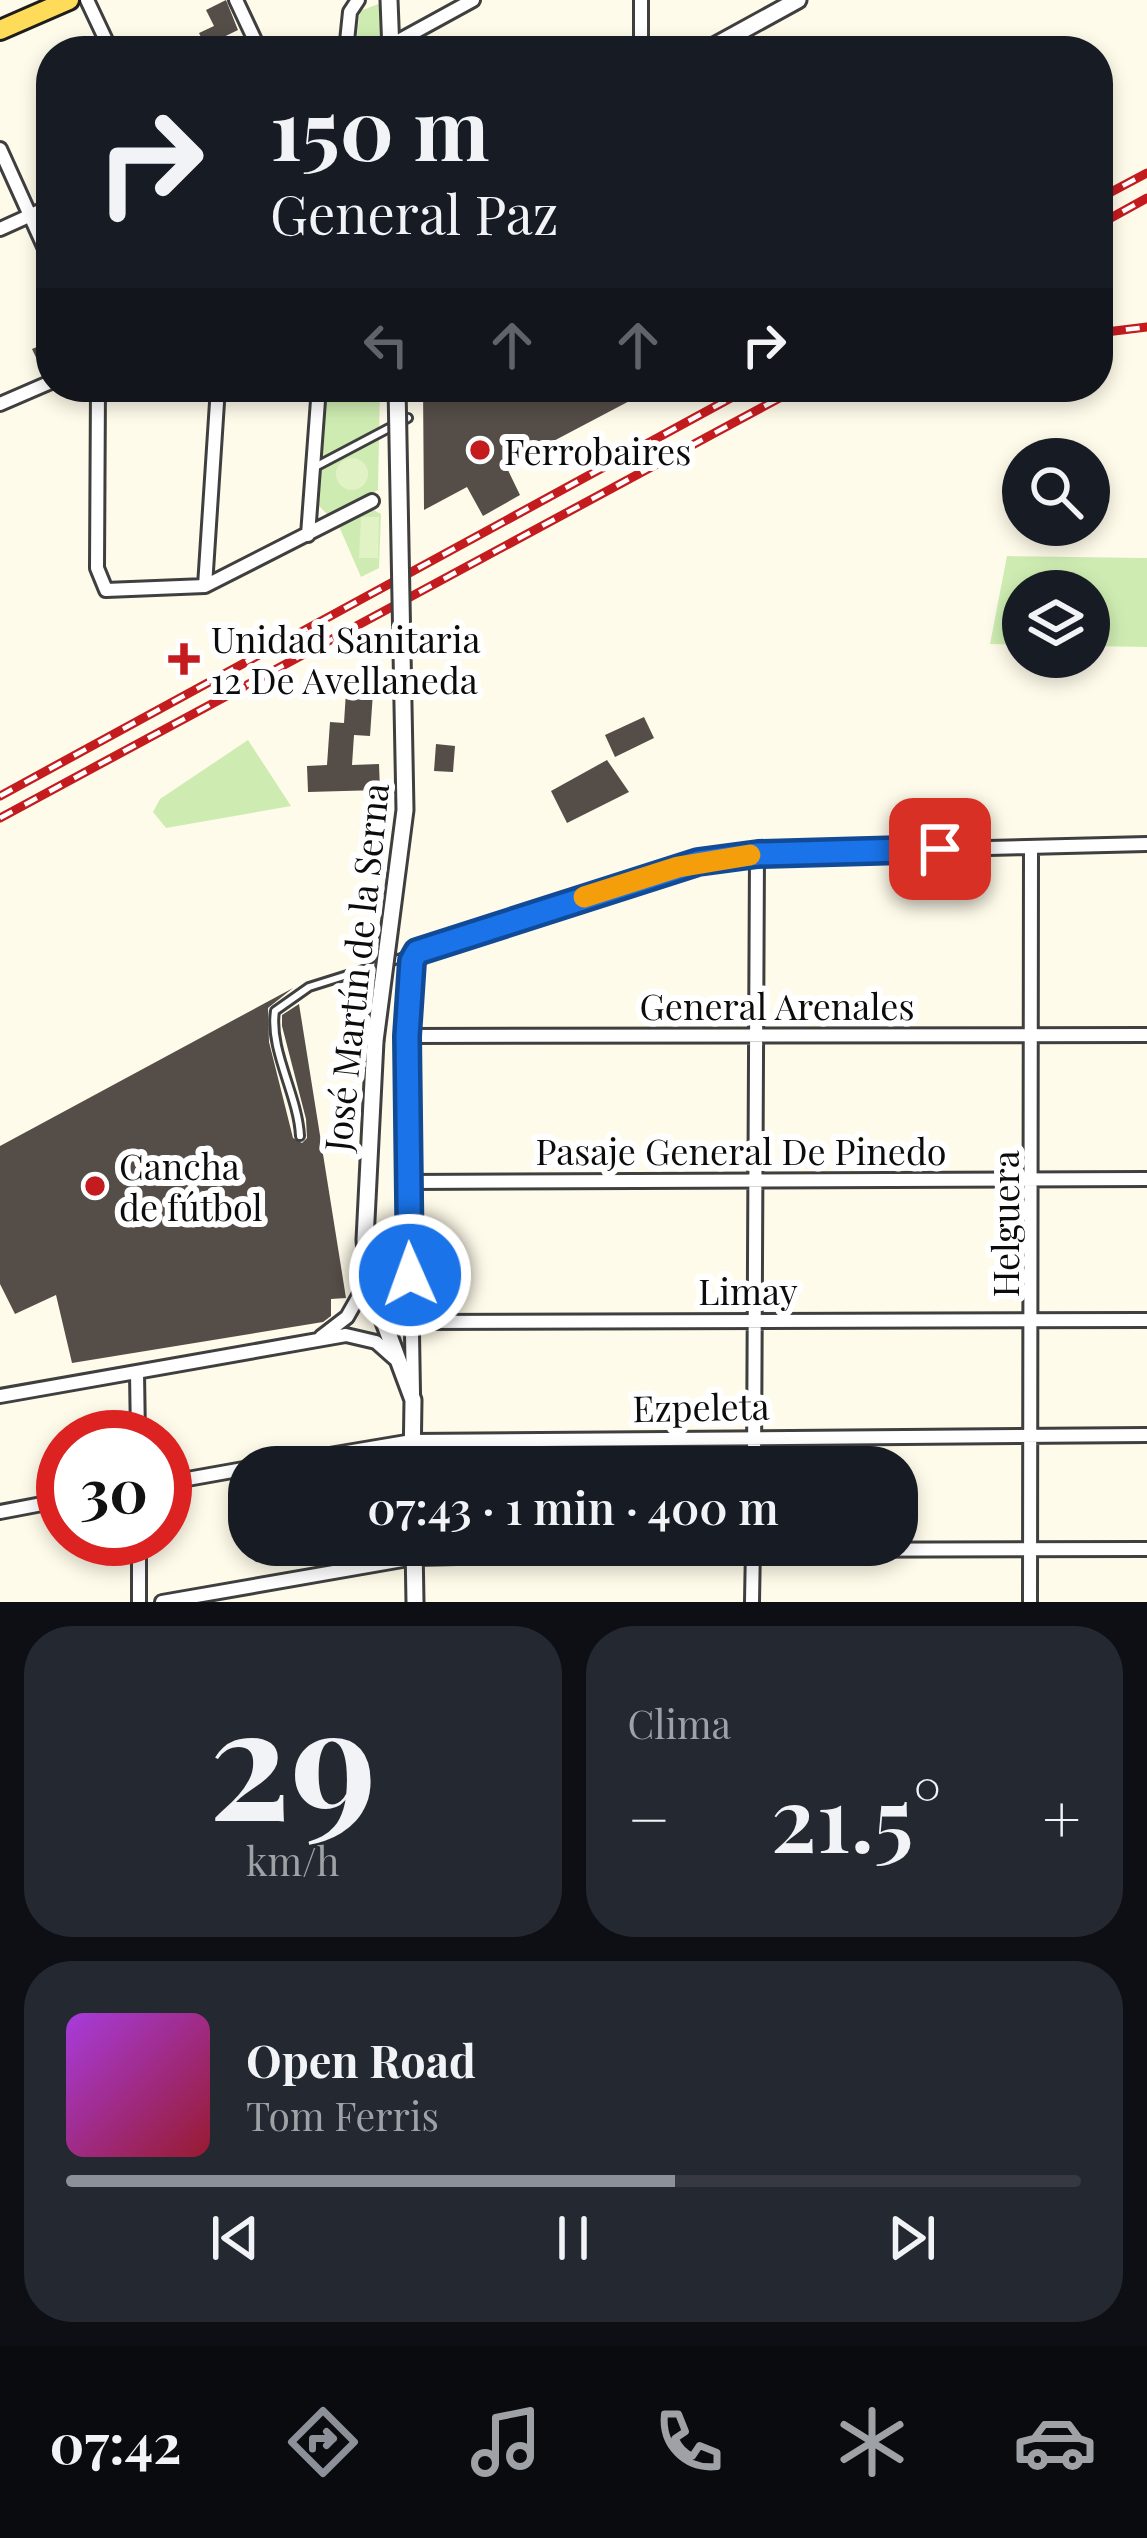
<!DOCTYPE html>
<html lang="es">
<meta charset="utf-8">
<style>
body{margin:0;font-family:"Playfair Display",serif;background:#242831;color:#f1f3f6;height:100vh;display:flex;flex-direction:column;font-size:45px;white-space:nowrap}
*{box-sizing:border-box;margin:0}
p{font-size:39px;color:#9ea1a6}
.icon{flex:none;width:66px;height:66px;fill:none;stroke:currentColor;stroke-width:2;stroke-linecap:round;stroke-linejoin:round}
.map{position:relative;height:1602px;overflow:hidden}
.sheet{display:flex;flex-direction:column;gap:24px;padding:24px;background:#0d0f14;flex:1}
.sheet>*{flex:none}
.top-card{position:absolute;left:36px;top:36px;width:1077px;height:366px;border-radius:48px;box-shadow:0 6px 18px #0003;background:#171b24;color:#f1f3f6;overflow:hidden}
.tools{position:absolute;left:1002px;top:438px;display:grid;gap:24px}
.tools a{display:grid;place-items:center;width:108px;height:108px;border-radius:50%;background:#171b24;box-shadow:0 6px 18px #0003;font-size:60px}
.speed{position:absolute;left:36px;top:1410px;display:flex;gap:24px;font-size:60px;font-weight:700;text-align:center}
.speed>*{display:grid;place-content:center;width:156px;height:156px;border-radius:50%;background:#171b24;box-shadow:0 6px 18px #0003;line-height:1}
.speed .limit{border:18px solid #d22;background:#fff;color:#111}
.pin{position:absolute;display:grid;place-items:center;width:102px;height:102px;color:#fff;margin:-51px;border-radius:24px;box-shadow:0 6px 18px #0006}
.me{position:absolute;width:132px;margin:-66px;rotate:358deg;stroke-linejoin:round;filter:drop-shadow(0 0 9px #0008)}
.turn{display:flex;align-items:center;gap:42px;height:252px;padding:0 36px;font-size:54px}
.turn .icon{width:156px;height:156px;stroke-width:2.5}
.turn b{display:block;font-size:84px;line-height:102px}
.lanes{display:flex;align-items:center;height:114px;padding:0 36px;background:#0003;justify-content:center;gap:60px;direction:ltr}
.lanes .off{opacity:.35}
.big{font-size:90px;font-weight:600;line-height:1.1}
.sheet .tile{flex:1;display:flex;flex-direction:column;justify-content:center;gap:18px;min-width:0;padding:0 42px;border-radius:48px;background:#242831}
.sheet .dial{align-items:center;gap:0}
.dial b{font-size:156px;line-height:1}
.song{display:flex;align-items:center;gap:36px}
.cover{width:144px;height:144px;border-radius:18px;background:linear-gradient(135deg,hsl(280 70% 55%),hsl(350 70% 35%))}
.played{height:12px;border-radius:6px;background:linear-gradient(90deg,#8c9099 60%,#363941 60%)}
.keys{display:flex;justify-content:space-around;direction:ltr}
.heat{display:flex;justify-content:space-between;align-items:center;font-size:66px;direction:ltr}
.sheet .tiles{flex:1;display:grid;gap:24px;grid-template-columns:1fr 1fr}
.tile:last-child{grid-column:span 2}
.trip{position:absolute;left:228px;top:1446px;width:690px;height:120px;border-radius:48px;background:#171b24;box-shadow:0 6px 18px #0003;font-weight:600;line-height:120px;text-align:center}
.dock{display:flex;height:192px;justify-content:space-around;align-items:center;background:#090b0e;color:#9ea1a6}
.dock .icon{width:84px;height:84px}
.dock .active{color:#8c9099}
.dock b{font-size:54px;color:#f1f3f6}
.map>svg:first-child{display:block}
.green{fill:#ceecb2}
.pitch{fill:#e1f2c4}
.building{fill:#554d47}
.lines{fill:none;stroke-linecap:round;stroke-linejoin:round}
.service-casing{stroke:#3f3f3f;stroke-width:12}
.minor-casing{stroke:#3f3f3f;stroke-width:18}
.tertiary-casing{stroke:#3f3f3f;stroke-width:21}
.primary-casing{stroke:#1d1d1d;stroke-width:24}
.service{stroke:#fff;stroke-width:6}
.minor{stroke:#fff;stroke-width:12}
.tertiary{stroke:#fff;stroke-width:15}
.primary{stroke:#ffdb5a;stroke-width:18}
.rail-casing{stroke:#c41b1f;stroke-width:9}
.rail{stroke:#fff;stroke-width:4.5;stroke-dasharray:14;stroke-linecap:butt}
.tertiary-bridge-casing{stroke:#3f3f3f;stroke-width:21;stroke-linecap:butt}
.tertiary-bridge{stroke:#fff;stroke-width:15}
.route-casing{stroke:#114b97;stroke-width:30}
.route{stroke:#1a73e8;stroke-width:21}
.slow{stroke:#f59e0b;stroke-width:21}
.poi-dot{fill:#c41b1f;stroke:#fff;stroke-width:4.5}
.labels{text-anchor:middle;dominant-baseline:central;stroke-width:12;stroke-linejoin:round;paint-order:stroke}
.poi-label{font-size:36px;fill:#0c0c0c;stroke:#fff;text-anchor:start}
.street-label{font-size:36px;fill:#0c0c0c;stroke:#fff}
</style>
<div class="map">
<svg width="1147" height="1602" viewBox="0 0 1147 1602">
<rect width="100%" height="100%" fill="#fffbea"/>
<path class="green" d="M381 3V39L355 51 360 11Z
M326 387H380L378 490 328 515 319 506Z
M370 508 381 514 379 568 361 577 338 524Z
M1007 556 1147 558V647L1089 646V591H1023V645L990 644Z
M248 740 291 806 166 828 153 812 160 799Z"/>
<path class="pitch" d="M336 474a16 16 0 1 1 32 0a16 16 0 1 1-32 0Z
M361 517H379L378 558H359Z"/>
<path class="building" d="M226 0 238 30 205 46 199 33 214 26 206 10Z
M51 341V372L44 374 32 349Z
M423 387H656L506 466 520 495 483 516 467 487 424 510Z
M347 676 374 678 370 736 354 735 352 765 379 764 380 790 308 792 307 766 327 765 330 722 344 723Z
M644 717 654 738 615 757 605 735Z
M436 744 455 746 453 772 434 771Z
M607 760 629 792 567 823 551 791Z
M293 988 268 1008 269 1042 293 1138 302 1143 307 1138 306 1119 282 1026V1015L299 1004 346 1298 331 1299V1316L323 1322 72 1363 56 1295 15 1314 0 1284V1146Z"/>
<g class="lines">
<defs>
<path id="service" d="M317 466 408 418
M300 1136C298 1095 269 1050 275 1011L309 987 414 954"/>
<path id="minor" d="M87 0 111 51
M236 0 260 51
M641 0V51
M346 51 350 12 358 0
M380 51 473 0
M0 149 51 262
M0 229 51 206
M98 387 97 568 106 590 205 586 372 501
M0 404 51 382
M308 535 319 387
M205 586 218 387
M407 1036 1147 1035
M407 1182 1147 1179
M376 1289 397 1315 412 1322 1147 1320
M321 1337 347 1317 368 1280
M137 1373 138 1437
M413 1393 407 1036 412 961 417 953 678 867 757 854 1147 844
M0 1396 346 1335 376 1342 394 1358
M258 1467 412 1441 1147 1435
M754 1467 757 854
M165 1483 249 1468
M0 1512 63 1500
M139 1602V1539
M162 1602 414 1558 753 1550 1147 1549
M752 1602 753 1546
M1030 1602 1031 847"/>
<path id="tertiary" d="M389 0 391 51
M705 51 798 0
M375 1041 365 1240 368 1279 413 1400 412 1467
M414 1545 415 1602"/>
<path id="primary" d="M0 30 69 0"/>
</defs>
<use href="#service" class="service-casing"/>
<use href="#minor" class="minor-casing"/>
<use href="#tertiary" class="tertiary-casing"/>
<use href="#primary" class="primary-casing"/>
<use href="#service" class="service"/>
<use href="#minor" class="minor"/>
<use href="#tertiary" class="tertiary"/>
<use href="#primary" class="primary"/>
<defs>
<path id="rail" d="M1098 199 1147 173
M1098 225 1147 198
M1098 333 1147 327
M0 796 751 387
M0 818 800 387"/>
</defs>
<use href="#rail" class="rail-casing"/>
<use href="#rail" class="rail"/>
<defs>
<path id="tertiary-bridge" d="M375 1041 405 810 397 387"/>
</defs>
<use href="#tertiary-bridge" class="tertiary-bridge-casing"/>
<use href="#tertiary-bridge" class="tertiary-bridge"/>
</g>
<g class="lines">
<defs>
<path id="route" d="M410 1275 407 1036 412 961 417 952 698 862 758 854 940 849"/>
</defs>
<use href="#route" class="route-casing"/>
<use href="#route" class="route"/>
<path class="slow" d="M584 897 678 867 750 855"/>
</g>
<g class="poi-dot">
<circle cx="480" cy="450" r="12"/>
<path d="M178 641h12v12h12v12h-12v12h-12v-12h-12v-12h12z"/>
<circle cx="95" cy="1186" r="12"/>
</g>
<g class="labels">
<g class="poi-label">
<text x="504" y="450">Ferrobaires</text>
<text x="211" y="638">Unidad Sanitaria<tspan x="211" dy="41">12 De Avellaneda</tspan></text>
<text x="119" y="1165">Cancha<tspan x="119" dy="41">de fútbol</tspan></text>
</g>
<g class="street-label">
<text transform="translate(355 967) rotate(-84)">José Martín de la Serna</text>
<text x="777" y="1005">General Arenales</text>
<text x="741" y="1150">Pasaje General De Pinedo</text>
<text transform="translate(1004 1224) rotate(-90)">Helguera</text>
<text x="748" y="1290">Limay</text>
<text transform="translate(701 1406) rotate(-1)">Ezpeleta</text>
</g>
</g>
</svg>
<div class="tools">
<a><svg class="icon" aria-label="search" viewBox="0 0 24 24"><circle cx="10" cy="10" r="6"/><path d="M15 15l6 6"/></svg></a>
<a><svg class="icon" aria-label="layers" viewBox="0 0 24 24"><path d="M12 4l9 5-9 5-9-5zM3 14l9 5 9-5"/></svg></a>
</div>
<div class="speed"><div class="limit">30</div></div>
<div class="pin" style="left:940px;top:849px;background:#d93025"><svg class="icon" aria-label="arrive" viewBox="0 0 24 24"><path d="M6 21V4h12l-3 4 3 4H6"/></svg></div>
<svg class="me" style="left:410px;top:1275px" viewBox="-20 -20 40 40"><circle r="17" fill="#1a73e8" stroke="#fff" stroke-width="3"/><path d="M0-11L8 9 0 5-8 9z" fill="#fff"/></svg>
<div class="trip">07:43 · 1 min · 400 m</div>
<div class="top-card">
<div class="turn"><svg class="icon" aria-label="right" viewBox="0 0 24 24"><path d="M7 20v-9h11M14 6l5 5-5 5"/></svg><div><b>150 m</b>General Paz</div></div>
<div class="lanes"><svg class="icon off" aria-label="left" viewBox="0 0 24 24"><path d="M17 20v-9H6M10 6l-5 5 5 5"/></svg><svg class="icon off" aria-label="ahead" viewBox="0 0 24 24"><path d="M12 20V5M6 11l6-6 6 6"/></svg><svg class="icon off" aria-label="ahead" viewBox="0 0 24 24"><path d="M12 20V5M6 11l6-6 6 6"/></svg><svg class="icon" aria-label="right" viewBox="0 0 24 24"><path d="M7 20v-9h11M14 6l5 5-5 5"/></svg></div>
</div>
</div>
<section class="sheet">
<div class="tiles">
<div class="tile dial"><b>29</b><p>km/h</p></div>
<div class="tile"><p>Clima</p>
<div class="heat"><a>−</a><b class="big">21.5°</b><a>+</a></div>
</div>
<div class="tile">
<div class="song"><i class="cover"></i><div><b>Open Road</b><p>Tom Ferris</p></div></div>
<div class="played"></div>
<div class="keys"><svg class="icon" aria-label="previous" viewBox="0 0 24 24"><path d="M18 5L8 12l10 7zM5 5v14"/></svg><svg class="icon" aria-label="pause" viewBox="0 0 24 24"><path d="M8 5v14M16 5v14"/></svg><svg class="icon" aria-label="next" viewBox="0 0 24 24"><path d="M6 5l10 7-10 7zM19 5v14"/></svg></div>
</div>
</div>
</section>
<nav class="dock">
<b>07:42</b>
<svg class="icon active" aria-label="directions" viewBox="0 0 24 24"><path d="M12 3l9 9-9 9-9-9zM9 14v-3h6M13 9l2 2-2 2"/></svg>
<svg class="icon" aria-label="music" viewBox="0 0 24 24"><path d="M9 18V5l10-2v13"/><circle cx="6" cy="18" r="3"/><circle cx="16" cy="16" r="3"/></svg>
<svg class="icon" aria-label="phone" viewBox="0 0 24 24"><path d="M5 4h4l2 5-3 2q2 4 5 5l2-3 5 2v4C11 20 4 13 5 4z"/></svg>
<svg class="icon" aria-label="climate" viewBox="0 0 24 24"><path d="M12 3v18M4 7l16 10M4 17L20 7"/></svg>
<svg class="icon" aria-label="car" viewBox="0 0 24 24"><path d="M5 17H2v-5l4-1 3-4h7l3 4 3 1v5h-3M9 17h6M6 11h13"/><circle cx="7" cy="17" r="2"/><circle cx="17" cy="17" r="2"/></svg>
</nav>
